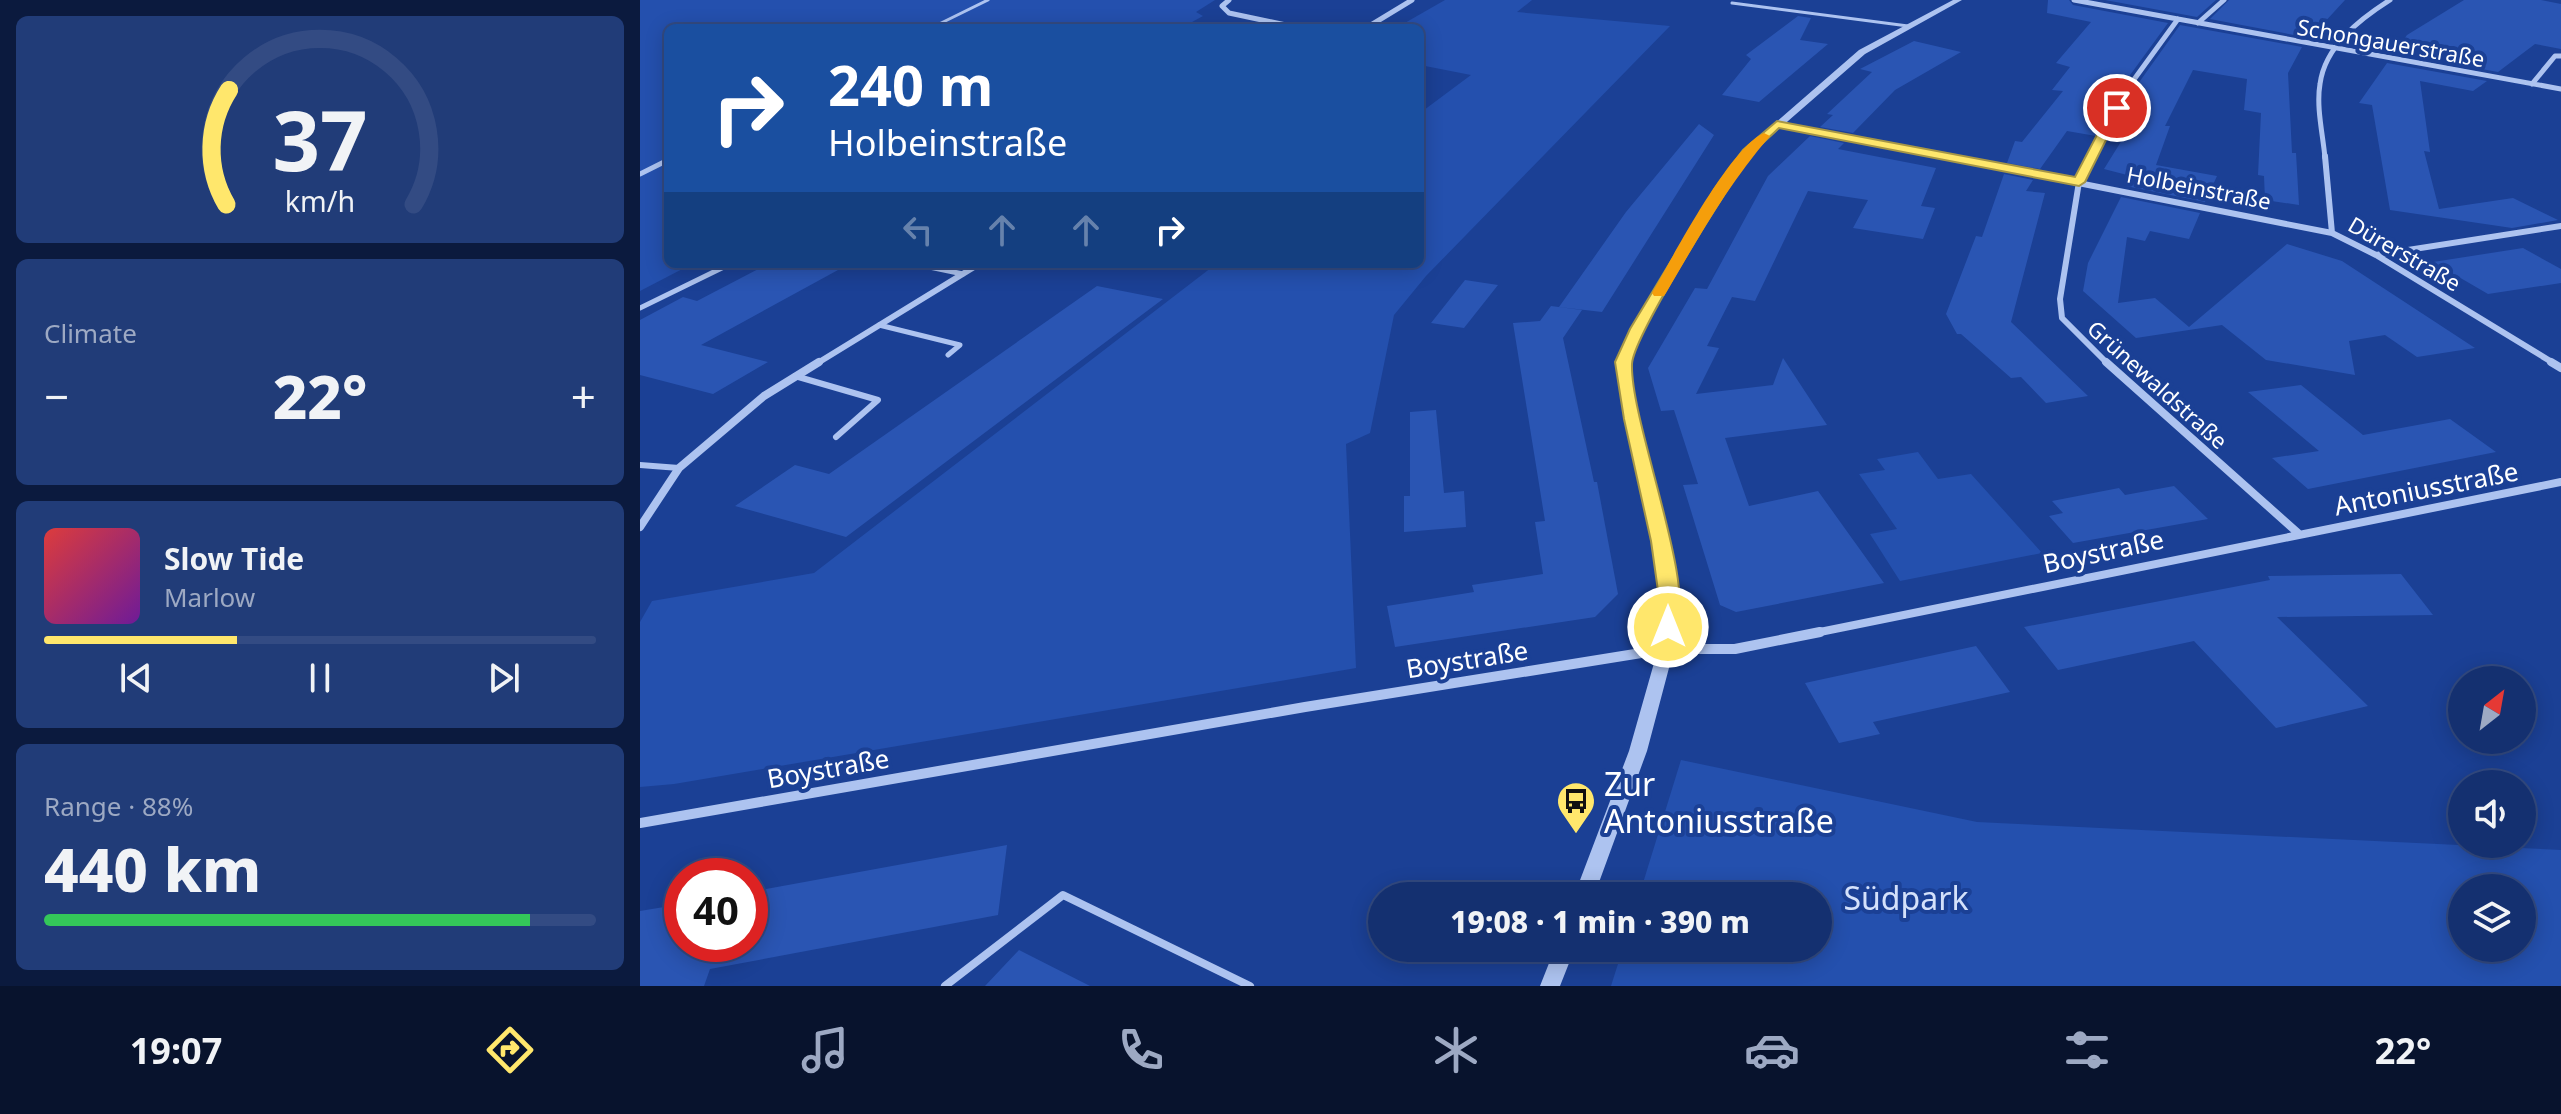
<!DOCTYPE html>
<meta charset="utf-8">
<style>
body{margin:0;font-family:"Noto Sans",sans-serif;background:#213c78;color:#f1f3f6;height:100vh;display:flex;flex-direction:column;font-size:30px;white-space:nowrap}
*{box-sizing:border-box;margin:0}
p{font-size:26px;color:#9da9c3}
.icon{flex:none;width:44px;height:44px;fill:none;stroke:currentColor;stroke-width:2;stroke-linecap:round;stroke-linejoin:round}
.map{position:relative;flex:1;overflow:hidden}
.drawer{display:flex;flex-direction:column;gap:16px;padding:16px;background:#0b1a3e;width:640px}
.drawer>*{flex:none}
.guide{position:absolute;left:24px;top:24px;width:760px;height:244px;border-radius:12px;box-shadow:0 4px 20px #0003,0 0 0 2px #334b83;background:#1a4fa0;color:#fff;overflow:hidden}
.needle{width:52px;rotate:31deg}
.fabs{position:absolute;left:1808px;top:666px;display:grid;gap:16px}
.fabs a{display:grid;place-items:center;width:88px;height:88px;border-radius:50%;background:#143070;box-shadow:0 4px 20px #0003,0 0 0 2px #334b83;font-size:40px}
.speed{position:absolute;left:24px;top:858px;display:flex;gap:16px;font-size:40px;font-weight:700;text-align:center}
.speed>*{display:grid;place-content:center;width:104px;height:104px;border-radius:50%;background:#143070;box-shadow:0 4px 20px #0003,0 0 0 2px #334b83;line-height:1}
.speed .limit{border:12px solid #d22;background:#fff;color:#111}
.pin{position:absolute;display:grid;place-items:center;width:68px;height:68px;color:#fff;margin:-34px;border:4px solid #fff;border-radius:50%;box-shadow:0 2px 8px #0007}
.me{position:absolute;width:88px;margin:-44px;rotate:0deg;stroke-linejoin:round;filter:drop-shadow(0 0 6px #0008)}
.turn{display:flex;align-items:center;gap:28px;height:168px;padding:0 32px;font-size:36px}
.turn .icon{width:104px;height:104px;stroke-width:2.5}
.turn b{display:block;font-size:56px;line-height:68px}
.lanes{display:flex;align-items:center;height:76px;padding:0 32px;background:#0003;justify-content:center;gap:40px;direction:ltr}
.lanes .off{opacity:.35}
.big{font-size:60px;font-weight:800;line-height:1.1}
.drawer .card{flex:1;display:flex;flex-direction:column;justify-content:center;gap:12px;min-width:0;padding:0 28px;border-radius:12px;background:#213c78}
.drawer .dial{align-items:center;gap:0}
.dial svg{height:208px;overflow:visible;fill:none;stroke:#334b83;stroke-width:7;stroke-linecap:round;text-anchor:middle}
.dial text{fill:#f1f3f6;stroke:none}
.song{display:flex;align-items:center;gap:24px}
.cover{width:96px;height:96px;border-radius:12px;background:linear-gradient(135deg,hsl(0 70% 55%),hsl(280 70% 35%))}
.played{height:8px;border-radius:4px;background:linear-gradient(90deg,#ffe76c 35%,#334b83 35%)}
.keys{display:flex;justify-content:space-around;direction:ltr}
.heat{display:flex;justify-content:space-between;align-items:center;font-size:44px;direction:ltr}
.charge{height:12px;border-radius:6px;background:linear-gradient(90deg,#34c759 88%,#334b83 0)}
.trip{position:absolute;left:728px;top:882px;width:464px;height:80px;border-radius:40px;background:#143070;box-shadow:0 4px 20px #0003,0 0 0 2px #334b83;font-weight:800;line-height:80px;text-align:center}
.dock{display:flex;height:128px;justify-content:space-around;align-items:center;background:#08132d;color:#9da9c3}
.dock .icon{width:56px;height:56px}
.dock .active{color:#ffe76c}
.dock b{font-size:36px;color:#f1f3f6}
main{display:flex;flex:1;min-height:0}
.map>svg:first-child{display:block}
.green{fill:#2450ae;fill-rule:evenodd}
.building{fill:#2a55b3}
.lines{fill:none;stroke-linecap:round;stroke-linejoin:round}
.service-far3{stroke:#adc3f0;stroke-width:3}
.service-far2{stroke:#adc3f0;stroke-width:5}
.service-far1{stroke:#adc3f0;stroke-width:6}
.service{stroke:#adc3f0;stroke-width:8}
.minor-far3{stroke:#adc3f0;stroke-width:5}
.minor-far2{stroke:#adc3f0;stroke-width:6}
.minor-far1{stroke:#adc3f0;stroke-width:8}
.minor{stroke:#adc3f0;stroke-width:10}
.tertiary{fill:#adc3f0;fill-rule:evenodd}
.route{fill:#ffe76c;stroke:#a69646;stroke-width:2}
.slow{fill:#f59e0b}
.labels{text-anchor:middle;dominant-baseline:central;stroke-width:8;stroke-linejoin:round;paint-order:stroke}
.far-street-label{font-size:22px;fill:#fff;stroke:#1b4095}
.street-label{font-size:26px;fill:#fff;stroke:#1b4095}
.near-poi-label{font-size:32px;fill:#fff;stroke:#1b4095;text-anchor:start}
.near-park-label{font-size:32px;fill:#d4e1fb;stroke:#1b4095}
</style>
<main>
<section class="drawer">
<div class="card dial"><svg viewBox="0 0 100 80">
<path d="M14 69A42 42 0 1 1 86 69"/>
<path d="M14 69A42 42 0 0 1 15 25" stroke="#ffe76c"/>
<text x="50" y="56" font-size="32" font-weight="700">37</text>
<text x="50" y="72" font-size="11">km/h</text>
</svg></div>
<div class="card"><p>Climate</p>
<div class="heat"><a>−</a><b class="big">22°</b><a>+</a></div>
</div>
<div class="card">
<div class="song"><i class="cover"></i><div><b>Slow Tide</b><p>Marlow</p></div></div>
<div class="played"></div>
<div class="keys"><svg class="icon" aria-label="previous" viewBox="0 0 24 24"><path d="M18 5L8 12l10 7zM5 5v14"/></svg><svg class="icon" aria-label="pause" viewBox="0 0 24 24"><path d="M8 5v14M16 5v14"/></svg><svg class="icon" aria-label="next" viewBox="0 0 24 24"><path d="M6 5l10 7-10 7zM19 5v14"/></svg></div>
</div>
<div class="card"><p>Range · 88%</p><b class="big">440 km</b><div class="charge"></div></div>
</section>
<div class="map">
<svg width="1921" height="986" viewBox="0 0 1921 986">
<rect width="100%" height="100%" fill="#1b4095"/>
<path class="green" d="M0 0H575L556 12 563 16 541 28H28V264H52L0 291Z
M805 0H892L877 12 1030 26 786 276 754 315 730 433 706 444 716 668 34 784 0 787V622L12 601 174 573 576 264H780V113L831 75 780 65V28H756Z
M1278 452 1298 479 1331 474 1402 553 1260 581 1230 534 1257 529 1219 474 1245 470 1237 459Z
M1041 760 1337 822 1921 850V986H971L983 948H1178V896H999ZM1822 888H1882V948H1822Z"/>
<path class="building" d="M1408 0H1429L1433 5 1528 23 1485 82 1456 136 1427 131 1400 169 1367 163 1375 141 1382 142 1423 91 1412 90 1430 67 1416 63 1451 22 1407 13Z
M1465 0H1576L1557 17Z
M1589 0H1705L1670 38 1570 19Z
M1824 0H1901L1921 4V49L1895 44 1858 72 1754 53 1767 35Z
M1158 16 1171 18 1160 40 1188 44 1119 102 1082 95 1111 59 1106 55Z
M1540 25 1662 47 1648 73 1652 153H1656L1659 205 1625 200 1624 176 1618 175 1621 113 1604 110 1607 79 1553 70 1525 126H1530L1516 165 1577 176 1565 202 1486 186 1491 176 1464 169 1482 140 1468 138 1495 88Z
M1274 41 1321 52 1255 90 1213 133 1180 127 1193 115 1187 114 1232 72 1220 69Z
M1747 63 1847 81 1833 91 1780 81 1790 152 1784 151 1799 209 1873 198 1918 220 1872 228 1750 210 1732 105 1719 103Z
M1059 124 1074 135 962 312 919 307 986 212Z
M1170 136 1204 143 1198 149 1296 168 1281 206 1295 208 1283 239 1213 228 1228 200 1168 191 1115 301 1092 297 1067 346 1079 348 1056 394 1133 385 1143 358 1187 425 1085 438 1109 506 1178 491 1244 583 1096 612 1080 605 1043 485 1058 484 1034 410 1021 411 1008 368 1055 288 1067 289 1128 176Z
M1364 174 1393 180 1386 191 1405 193 1371 322 1448 396 1406 403 1381 377 1371 378 1321 334H1317L1306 314 1336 236 1342 237Z
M1481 197 1560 213 1549 239 1510 231 1505 241 1487 237 1478 303 1515 298 1549 327 1647 244 1702 261 1835 348 1777 357 1745 335 1709 341 1715 375 1626 360 1582 325 1496 338 1443 291 1448 263Z
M1883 248 1921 269V283L1848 294 1793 262Z
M128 264H209L61 345 128 362 73 394 0 375V320L43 297 57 301Z
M825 280 858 285 824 328 791 323Z
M457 286 523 299 206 537 95 506 155 465 189 474Z
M911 306 942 310 923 338 954 482H957L978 594 955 617 755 647 747 606 834 592 832 585 903 574 895 522 905 521 873 323 900 321Z
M1661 385 1723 435 1810 419 1856 452 1668 489 1632 458 1679 451 1608 392Z
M796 410 804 493 824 491 826 527 764 532V496H770V412Z
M1534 486 1568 519 1433 543 1409 516 1423 513 1412 501 1479 488 1485 495Z
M1761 574 1793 615 1637 617 1728 706 1636 728 1554 641 1418 670 1384 627 1630 580 1628 576Z
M1336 646 1370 692 1233 722 1240 734 1199 743 1165 683Z
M367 845 358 915 70 969 64 986H0V911L42 904V944H110V892Z
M379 950 450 986H345Z"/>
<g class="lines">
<path class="service-far3" d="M1092 3 1268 26
M291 28 348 0"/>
<path class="service-far2" d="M0 174 28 160
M275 264 323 274
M0 308 90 264
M239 325 320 345 308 355"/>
<path class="service-far1" d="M155 376 238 400 196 437
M0 465 39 468"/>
<path class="service" d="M305 986 423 895 610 986"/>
<path class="minor-far3" d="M589 0 582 6 589 13 660 28
M1434 0 1921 89
M1558 23 1584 0
M726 28 772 0
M1892 84 1915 56H1921
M1137 124 1311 158
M1451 158 1490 85 1538 19
M1685 158C1683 135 1676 107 1680 84 1685 46 1720 19 1750 0"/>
<path class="minor-far2" d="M1301 156 1692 233
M1453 156 1439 182 1420 299 1422 318 1468 364
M1685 156 1692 233 1736 255 1915 364
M1736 255 1921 226
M176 364 339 264"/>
<path class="minor-far1" d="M1466 362 1658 533
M1911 362 1921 368
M0 527 39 468 124 396 179 362
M1170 634 1921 482"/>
<path class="minor" d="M0 823 665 707 1026 649H1095L1180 632"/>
<path class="tertiary" d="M1313 0H1322L1225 54 1110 154 1087 188 999 336 989 362 991 384 1028 541 1039 605 1034 649 1007 751 954 896H934L989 751 1018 649 1023 605 1014 541 979 384 977 362 987 336 1077 188 1104 150 1219 50Z
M915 948H935L920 986H900Z"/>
</g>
<path class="route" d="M1477 105 1482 108 1445 182 1439 186 1139 128C1129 138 1117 147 1109 158 1088 186 993 337 992 364 990 422 1059 591 1035 632H1021L1018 627 1020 605 1011 541 984 419 975 362 990 329 1075 188 1103 150 1137 121 1435 177 1471 108Z"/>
<path class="slow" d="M1124 133 1130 136C1087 186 1059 237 1026 293L1024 296H1014L1012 293C1033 257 1089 148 1124 133Z"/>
<defs>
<symbol id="bus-pin" viewBox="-11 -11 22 30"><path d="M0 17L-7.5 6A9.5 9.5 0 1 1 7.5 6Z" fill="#ffe76c" stroke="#1b4095"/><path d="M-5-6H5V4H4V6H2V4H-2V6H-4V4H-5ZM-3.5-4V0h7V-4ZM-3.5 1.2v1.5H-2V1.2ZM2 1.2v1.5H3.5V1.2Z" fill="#111"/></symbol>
</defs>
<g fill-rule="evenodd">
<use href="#bus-pin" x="914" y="779" width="44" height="60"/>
</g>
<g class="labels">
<g class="far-street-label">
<text transform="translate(1751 42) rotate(10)">Schongauerstraße</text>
<text transform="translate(1559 187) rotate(11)">Holbeinstraße</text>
<text transform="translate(1765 253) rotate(30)">Dürerstraße</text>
<text transform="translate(1518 384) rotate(42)">Grünewaldstraße</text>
</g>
<g class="street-label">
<text transform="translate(1786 488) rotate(-11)">Antoniusstraße</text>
<text transform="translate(1463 551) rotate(-12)">Boystraße</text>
<text transform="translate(827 659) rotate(-9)">Boystraße</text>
<text transform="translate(188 768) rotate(-10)">Boystraße</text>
</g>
<g class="near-poi-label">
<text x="964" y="783">Zur<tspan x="964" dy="37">Antoniusstraße</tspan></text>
</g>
<g class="near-park-label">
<text x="1266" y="897">Südpark</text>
</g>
</g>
</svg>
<div class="fabs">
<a><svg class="needle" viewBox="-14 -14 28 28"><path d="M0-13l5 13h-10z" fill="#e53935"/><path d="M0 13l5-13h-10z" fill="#9da9c3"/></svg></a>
<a><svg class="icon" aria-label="sound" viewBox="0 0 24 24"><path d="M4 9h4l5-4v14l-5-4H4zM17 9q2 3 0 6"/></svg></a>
<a><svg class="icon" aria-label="layers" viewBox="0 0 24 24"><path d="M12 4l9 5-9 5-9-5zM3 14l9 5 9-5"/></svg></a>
</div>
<div class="speed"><div class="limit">40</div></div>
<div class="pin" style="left:1477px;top:108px;background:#d93025"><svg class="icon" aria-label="arrive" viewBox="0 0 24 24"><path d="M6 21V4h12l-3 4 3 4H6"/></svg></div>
<svg class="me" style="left:1028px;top:627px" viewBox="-20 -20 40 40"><circle r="17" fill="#ffe76c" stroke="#fff" stroke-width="3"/><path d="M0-11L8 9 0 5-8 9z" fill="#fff"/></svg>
<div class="trip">19:08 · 1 min · 390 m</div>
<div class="guide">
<div class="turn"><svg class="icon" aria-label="right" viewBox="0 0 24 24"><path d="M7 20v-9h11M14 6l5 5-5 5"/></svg><div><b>240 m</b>Holbeinstraße</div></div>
<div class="lanes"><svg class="icon off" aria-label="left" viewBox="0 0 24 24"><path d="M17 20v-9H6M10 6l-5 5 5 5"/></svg><svg class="icon off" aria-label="ahead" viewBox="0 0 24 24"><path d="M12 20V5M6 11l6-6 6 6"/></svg><svg class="icon off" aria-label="ahead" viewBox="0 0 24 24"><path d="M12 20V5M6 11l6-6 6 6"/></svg><svg class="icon" aria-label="right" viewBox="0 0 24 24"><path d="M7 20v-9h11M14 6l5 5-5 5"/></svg></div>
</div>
</div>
</main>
<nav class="dock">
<b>19:07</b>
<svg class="icon active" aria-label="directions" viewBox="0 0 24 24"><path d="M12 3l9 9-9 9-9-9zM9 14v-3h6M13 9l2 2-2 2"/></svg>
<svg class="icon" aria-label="music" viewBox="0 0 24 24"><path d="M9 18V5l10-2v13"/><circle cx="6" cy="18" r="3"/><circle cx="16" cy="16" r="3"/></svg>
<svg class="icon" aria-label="phone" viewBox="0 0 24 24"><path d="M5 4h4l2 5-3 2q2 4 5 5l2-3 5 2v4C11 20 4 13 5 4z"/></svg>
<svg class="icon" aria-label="climate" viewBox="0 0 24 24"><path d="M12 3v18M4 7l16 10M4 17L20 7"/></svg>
<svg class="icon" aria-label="car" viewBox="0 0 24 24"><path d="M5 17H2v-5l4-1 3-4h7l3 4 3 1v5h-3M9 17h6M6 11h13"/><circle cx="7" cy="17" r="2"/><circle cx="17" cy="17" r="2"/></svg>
<svg class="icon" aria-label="filters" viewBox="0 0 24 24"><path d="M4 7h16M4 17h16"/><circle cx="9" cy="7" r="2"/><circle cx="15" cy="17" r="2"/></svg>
<b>22°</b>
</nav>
